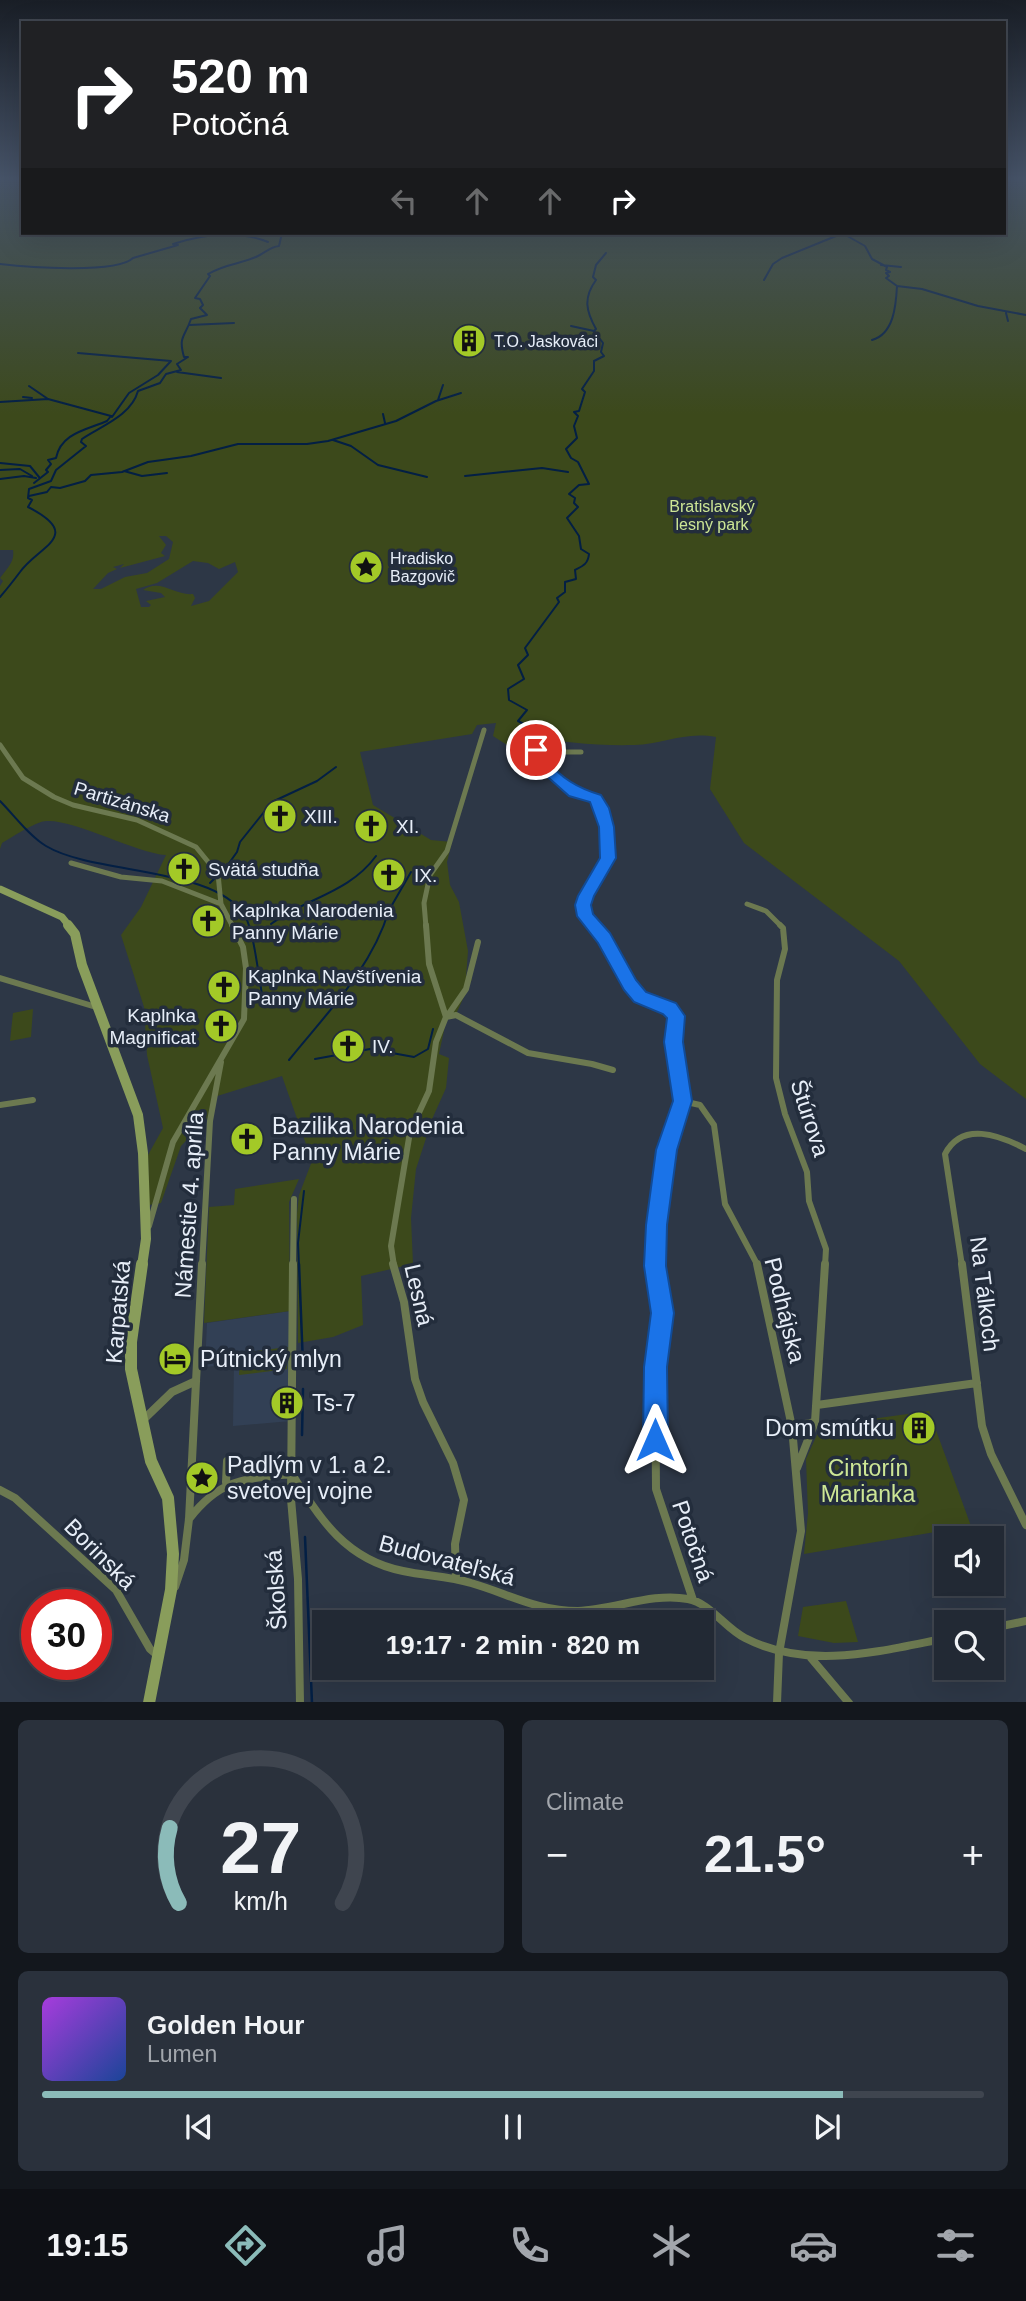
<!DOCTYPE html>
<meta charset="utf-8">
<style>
body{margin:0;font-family:Arial,sans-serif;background:#2a313c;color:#f1f3f6;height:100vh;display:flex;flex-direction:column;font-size:26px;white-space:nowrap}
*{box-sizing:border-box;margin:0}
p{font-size:23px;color:#a2a6ac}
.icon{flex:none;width:38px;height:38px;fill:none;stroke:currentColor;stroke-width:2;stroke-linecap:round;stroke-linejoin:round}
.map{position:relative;height:1702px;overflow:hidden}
.details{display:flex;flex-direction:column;gap:18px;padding:18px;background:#13171d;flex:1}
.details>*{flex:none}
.guide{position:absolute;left:21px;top:21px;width:985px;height:214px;border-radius:0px;box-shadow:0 7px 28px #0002,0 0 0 2px #3f454f;background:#202124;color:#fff;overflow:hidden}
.buttons{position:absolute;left:934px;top:1526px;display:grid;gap:14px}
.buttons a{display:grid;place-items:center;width:70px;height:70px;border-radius:0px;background:#222934;box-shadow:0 7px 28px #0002,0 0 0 2px #3f454f;font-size:35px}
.speed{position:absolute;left:21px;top:1589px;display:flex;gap:14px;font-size:35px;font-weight:700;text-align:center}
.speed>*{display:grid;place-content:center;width:91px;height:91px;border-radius:50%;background:#222934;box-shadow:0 7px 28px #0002,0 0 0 2px #3f454f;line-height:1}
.speed .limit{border:10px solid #d22;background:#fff;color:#111}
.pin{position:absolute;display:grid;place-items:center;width:60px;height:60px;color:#fff;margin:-30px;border:4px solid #fff;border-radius:50%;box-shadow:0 2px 7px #0007}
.me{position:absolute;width:77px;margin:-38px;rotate:0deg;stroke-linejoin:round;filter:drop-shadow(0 0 5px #0008)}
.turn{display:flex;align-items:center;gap:24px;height:147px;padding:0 35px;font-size:32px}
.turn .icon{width:91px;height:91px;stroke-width:2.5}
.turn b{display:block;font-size:49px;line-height:60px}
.lanes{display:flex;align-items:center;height:66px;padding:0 35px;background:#0003;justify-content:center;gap:35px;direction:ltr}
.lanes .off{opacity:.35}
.big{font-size:52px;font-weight:600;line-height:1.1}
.details .tile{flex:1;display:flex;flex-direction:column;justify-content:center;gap:10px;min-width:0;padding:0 24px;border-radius:10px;background:#2a313c}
.details .dial{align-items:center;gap:0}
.dial svg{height:182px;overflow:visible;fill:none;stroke:#3f454f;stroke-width:7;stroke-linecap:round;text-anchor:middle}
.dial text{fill:#f1f3f6;stroke:none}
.song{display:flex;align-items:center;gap:21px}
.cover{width:84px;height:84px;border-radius:10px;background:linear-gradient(135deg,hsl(280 70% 55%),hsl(220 70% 35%))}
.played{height:7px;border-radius:4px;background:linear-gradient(90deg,#8bbbb9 85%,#3f454f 85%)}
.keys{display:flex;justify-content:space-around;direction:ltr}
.heat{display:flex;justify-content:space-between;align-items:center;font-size:38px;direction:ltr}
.details .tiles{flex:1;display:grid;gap:18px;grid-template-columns:1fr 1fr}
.tile:last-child{grid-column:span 2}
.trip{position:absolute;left:312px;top:1610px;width:402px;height:70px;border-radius:0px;background:#222934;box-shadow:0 7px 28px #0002,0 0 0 2px #3f454f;font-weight:600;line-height:70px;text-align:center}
.dock{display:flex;height:112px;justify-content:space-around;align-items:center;background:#0e1015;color:#a2a6ac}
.dock .icon{width:49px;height:49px}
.dock .on{color:#8bbbb9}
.dock b{font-size:32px;color:#f1f3f6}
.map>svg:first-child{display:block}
.built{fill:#324055}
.green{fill:#3c491b;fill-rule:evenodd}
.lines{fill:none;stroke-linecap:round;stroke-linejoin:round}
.stream-far1{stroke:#031f44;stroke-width:2}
.stream{stroke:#031f44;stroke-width:2.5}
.street-far2{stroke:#6c7950;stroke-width:5}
.street-far1{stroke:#6c7950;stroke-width:6}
.street{stroke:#6c7950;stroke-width:8}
.secondary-far2{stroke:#899d5b;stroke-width:7}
.secondary-far1{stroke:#899d5b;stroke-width:10}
.secondary{stroke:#899d5b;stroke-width:12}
.route{fill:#1a73e8;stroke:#114b97;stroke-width:2}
.labels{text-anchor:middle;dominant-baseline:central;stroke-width:7;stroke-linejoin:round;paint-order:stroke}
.far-poi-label{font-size:16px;fill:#e7eef8;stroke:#232d3c;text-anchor:start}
.far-park-label{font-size:16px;fill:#cde695;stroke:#232d3c}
.street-label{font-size:19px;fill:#e7eef8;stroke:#232d3c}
.poi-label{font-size:19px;fill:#e7eef8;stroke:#232d3c;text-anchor:start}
.near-street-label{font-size:23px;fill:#e7eef8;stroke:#232d3c}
.near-poi-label{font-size:23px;fill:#e7eef8;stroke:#232d3c;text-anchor:start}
.near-park-label{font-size:23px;fill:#cde695;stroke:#232d3c}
</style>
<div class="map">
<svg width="1026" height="1703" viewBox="0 0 1026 1703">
<rect width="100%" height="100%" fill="#2d3746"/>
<path class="built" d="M290 1311 291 1421 233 1426 234 1364 205 1367 207 1323Z"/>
<path class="green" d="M0 177H23V233H1004L1005 177H1026V1099L980 1064 899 961 744 843 710 789 716 737C685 731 664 744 634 745 597 746 560 742 524 736L521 744 513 749 493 736 496 723 477 725 472 734 360 752 373 805 431 840 452 842 447 862 450 885 459 902 468 951 466 977 472 979 457 1012 446 1021 439 1054 449 1058 446 1088 433 1117 416 1169 411 1218 413 1264 361 1276 363 1325 333 1337 298 1343 297 1214 299 1195 312 1161 282 1076 214 1097 207 1119 181 1146 161 1203 149 1205 148 1155 163 1128 147 1055 144 1007 121 935 141 907 166 855C134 853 65 814 41 822 27 827 14 836 2 843L0 849V586L3 581 0 578C7 568 15 562 13 550H0ZM159 536H166L173 542 169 559 147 573 125 577 101 589H93L108 573 117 569 113 567 124 564 120 568 165 556 161 553 166 545ZM193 561 208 563 219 569 235 562 238 572 209 601 191 606 195 598 193 594C175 596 160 578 143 590L161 593 165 597 146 601 151 605 149 607H141L136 589 157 583Z
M33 1009 31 1037 10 1041 13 1013Z
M299 1179 289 1202 290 1311 204 1323 209 1207 234 1205 235 1189Z
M288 1347 287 1369 239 1375 240 1353Z
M929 1411 971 1526 804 1554 808 1513 806 1459 821 1426Z
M846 1601 858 1642 834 1643 798 1636 803 1607Z"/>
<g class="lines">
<path class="stream-far1" d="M842 233 865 246 872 259 887 267 886 270 890 272 886 273 889 276 886 278 897 286 922 289 978 306 1026 315
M0 264C25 267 117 274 133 258L178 245 173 244C203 234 238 230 268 242
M881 265 901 267
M764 280 773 264 782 258 841 234
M1006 313 1008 321
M189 325 234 323
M571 326 594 331
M872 340C894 334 896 305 897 286
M78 353 171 361 158 375 129 393 112 417
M177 372 221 378
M29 386 48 399
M23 397 32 398
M438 400 443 385
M0 402 48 399 111 416 107 421C86 430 61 433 56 458L48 460 51 464 46 470 48 472 34 483
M383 414 385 423
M333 440 351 446 378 465 427 477
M0 463 30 466 39 477
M0 470 20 469 32 476
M124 471 142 476 167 473
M465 476 542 468 568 472
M0 479 24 476 36 478
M29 496 47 492 51 487 60 488 85 481 91 475 122 472 148 462 191 456 238 444H307L328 441 396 421 436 401 461 393
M0 597C7 589 14 580 20 572 38 546 85 536 28 507L32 500 28 498 29 489 51 481 56 470 86 446 81 442 82 439C101 426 131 416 138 391L160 383 166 374 181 370 177 364 188 357H184C178 336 185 337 191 319L207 315 200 308 203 305 200 299 195 298 210 276 208 274C227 263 242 264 258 256 266 252 270 247 279 246L282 233
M535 740 533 729 518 721 527 710 509 700 508 689 524 679 518 665 528 655 525 648 559 602 557 598 565 592V582L576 579 575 570C583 566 588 564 589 554L581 549 579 536 567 518 578 507 574 503 575 498 569 494 579 485 589 484 578 462 571 458 566 449 577 438 574 426 578 416 574 412 579 411 585 392 582 389 594 371V361L604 356 601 352 603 343 594 331 596 329C586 311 583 298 596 280L593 277 596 265 606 253
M0 801C14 815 29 836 46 846 94 875 215 866 245 916 254 931 259 980 263 1000
M227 866 237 852 240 842 272 802 317 781 336 767
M603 877 610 862
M210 883 215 878
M392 905 411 872
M589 913 618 951 628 970
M271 924C306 898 349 893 376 856
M315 1059 370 1049 414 1057 428 1049 433 1029
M289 1060C326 1014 372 968 389 910
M299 1266 298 1243 304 1191"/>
<path class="stream" d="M299 1264 303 1365
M302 1435 303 1389
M305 1537 312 1703"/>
<path class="street-far2" d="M0 745 23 778 54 797 73 805 137 820 196 847 218 874 221 904 233 927
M581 752H559L542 747 534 755 569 789 596 798C605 813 613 840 608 858 601 884 567 896 594 927
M71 863 121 877 162 881 221 904
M747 904 766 911 782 927
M426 927 424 903 430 875 447 851 484 730"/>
<path class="street-far1" d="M592 925C610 945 617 971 634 991 645 1004 664 1004 676 1016L673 1042 682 1101 667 1150 657 1225 655 1266
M780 925 783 928 785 949 777 980 776 1078 785 1114 807 1172 809 1201 826 1249 825 1266
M0 978 96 1007
M448 1015 466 989 478 942
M446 1017 456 1015 528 1053 592 1064 613 1070
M682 1101 700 1105 714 1125 725 1204 758 1266
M0 1105 33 1100
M149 1226 173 1142 244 1019 246 968 243 947 232 925
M202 1266 210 1121 221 1062
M293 1266 294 1199
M394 1266 391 1246 410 1132 429 1091 436 1042 446 1017 429 964 426 925
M962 1266 945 1154C962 1121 999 1135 1026 1149"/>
<path class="street" d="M293 1264 291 1499 298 1579 300 1703
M393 1264 404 1302 415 1379 423 1402 453 1463 464 1500 455 1544 456 1579
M655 1264 662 1313 655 1367 656 1489 693 1600
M757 1264 792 1427 801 1531 779 1653 777 1703
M962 1264 982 1426 991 1454 1026 1525
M817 1405 977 1383
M144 1419 172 1392 196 1381
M792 1427 815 1422
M797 1468 815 1422 825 1264
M292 1474C320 1520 347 1560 403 1571 426 1576 449 1576 471 1583 509 1594 537 1611 578 1611 614 1610 652 1592 688 1599 710 1603 725 1628 745 1638 809 1671 880 1651 947 1638
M226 1482 227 1461
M0 1490 15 1498 116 1590 150 1649 157 1655
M189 1519C221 1478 244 1479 292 1474
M175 1587 184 1560 189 1519 202 1264
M992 1628 1026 1621
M811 1658 849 1703"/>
<path class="secondary-far2" d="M0 889 62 917 70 927"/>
<path class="secondary-far1" d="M68 925 75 934 82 965 138 1115 143 1153 146 1239 142 1266"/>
<path class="secondary" d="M142 1264 131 1342V1369L151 1461 168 1498 173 1554 171 1590 149 1703"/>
</g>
<linearGradient id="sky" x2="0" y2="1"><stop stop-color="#191e26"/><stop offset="0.43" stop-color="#465368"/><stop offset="1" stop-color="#465368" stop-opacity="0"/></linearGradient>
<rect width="1026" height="415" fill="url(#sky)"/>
<path class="route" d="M536 745 541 747C551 773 574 787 601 795L609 808 614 827 616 858 594 896 591 905 593 914 610 933 636 980 646 992 676 1003 685 1016 683 1042 692 1101 677 1150 667 1225 666 1266 674 1313 667 1367 668 1440 664 1449 655 1452 647 1449 643 1440 644 1367 651 1313 644 1266 646 1225 656 1150 673 1101 664 1042 667 1018 663 1014 634 1002 624 990 598 943 577 916 575 905 578 896 600 858 599 827 590 802 569 796 530 761 529 750Z"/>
<defs>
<symbol id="building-disc" viewBox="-11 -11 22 22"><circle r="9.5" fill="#a3c927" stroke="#232d3c"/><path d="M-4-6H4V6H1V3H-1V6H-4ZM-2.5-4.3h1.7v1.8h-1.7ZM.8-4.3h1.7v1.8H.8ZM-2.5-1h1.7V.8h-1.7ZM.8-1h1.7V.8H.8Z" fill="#111"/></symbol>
<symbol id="sight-disc" viewBox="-11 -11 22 22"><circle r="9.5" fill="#a3c927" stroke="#232d3c"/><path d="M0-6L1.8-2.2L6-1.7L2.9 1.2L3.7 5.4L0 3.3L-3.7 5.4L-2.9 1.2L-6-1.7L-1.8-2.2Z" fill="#111"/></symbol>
<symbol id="church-disc" viewBox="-11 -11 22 22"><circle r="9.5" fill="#a3c927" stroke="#232d3c"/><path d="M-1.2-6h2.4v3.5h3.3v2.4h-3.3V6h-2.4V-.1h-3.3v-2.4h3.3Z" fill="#111"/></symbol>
<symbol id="hotel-disc" viewBox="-11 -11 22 22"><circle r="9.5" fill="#a3c927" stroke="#232d3c"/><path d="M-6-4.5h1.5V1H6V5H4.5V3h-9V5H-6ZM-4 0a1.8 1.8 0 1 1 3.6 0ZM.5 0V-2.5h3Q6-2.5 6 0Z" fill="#111"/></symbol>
</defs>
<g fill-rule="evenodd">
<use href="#building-disc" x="450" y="322" width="38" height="38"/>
<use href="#sight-disc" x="347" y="548" width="38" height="38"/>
<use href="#church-disc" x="261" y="797" width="38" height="38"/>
<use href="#church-disc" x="352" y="807" width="38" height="38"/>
<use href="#church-disc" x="165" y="850" width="38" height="38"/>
<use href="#church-disc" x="370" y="856" width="38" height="38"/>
<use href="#church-disc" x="189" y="902" width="38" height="38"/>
<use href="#church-disc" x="205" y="968" width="38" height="38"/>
<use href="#church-disc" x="202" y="1007" width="38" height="38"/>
<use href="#church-disc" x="329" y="1027" width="38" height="38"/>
<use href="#church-disc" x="228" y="1120" width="38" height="38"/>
<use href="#hotel-disc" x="156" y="1340" width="38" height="38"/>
<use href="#building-disc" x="268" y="1384" width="38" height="38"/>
<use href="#building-disc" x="900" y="1409" width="38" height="38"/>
<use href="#sight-disc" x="183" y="1459" width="38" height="38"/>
</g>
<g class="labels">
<g class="far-poi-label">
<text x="494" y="341">T.O. Jaskováci</text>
<text x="390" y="558">Hradisko<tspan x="390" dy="18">Bazgovič</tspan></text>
</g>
<g class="far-park-label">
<text x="712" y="506">Bratislavský<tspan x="712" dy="18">lesný park</tspan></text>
</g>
<g class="street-label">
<text transform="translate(122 802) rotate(17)">Partizánska</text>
</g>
<g class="poi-label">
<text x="304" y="816">XIII.</text>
<text x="396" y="826">XI.</text>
<text x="208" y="869">Svätá studňa</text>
<text x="414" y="875">IX.</text>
<text x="232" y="910">Kaplnka Narodenia<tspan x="232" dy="22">Panny Márie</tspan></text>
<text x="248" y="976">Kaplnka Navštívenia<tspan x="248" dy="22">Panny Márie</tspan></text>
<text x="196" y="1015" text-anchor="end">Kaplnka<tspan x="196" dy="22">Magnificat</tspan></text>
<text x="372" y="1046">IV.</text>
</g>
<g class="near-street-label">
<text transform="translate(810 1118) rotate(72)">Štúrova</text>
<text transform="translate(189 1205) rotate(-86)">Námestie 4. apríla</text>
<text transform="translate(985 1294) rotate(83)">Na Tálkoch</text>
<text transform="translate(419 1295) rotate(77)">Lesná</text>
<text transform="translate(785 1310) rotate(76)">Podhájska</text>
<text transform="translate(118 1312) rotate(-85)">Karpatská</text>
<text transform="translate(693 1541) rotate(71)">Potočná</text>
<text transform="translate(100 1554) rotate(45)">Borinská</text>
<text transform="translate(447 1560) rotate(15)">Budovateľská</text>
<text transform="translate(276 1590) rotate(-94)">Školská</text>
</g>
<g class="near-poi-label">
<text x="272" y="1126">Bazilika Narodenia<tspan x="272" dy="26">Panny Márie</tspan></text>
<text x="200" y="1359">Pútnický mlyn</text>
<text x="312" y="1403">Ts-7</text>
<text x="894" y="1428" text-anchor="end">Dom smútku</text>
<text x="227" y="1465">Padlým v 1. a 2.<tspan x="227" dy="26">svetovej vojne</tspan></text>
</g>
<g class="near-park-label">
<text x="868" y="1468">Cintorín<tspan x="868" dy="26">Marianka</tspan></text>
</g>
</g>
</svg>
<div class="buttons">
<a><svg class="icon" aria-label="sound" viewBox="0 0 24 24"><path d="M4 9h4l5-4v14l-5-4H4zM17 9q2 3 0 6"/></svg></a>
<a><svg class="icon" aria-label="search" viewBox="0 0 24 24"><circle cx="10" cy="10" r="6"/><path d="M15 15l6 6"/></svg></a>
</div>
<div class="speed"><div class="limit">30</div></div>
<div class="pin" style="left:536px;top:750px;background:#d93025"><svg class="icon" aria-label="arrive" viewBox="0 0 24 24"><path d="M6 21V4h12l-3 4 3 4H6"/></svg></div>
<svg class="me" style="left:655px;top:1440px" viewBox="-20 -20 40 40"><path d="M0-17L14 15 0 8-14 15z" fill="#1a73e8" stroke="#fff" stroke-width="4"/></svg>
<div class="trip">19:17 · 2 min · 820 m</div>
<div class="guide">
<div class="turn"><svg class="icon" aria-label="right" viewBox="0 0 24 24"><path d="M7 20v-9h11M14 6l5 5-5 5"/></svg><div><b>520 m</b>Potočná</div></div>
<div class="lanes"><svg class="icon off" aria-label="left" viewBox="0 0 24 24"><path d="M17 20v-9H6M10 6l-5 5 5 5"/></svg><svg class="icon off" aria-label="ahead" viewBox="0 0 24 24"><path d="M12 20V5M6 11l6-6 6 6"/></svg><svg class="icon off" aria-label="ahead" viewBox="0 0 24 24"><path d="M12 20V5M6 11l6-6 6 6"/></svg><svg class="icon" aria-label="right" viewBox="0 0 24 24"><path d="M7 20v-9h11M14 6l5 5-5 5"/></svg></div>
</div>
</div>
<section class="details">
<div class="tiles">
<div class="tile dial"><svg viewBox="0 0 100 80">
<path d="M14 69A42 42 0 1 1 86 69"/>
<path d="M14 69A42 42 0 0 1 10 36" stroke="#8bbbb9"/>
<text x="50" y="56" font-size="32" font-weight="700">27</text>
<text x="50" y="72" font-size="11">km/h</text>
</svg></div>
<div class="tile"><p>Climate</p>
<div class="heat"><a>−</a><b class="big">21.5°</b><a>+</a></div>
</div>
<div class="tile">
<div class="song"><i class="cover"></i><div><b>Golden Hour</b><p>Lumen</p></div></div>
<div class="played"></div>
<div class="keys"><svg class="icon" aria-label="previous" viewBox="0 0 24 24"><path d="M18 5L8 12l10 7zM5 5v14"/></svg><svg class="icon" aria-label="pause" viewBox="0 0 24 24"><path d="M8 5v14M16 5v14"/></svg><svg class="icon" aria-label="next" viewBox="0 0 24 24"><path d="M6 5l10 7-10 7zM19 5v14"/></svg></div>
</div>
</div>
</section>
<nav class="dock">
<b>19:15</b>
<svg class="icon on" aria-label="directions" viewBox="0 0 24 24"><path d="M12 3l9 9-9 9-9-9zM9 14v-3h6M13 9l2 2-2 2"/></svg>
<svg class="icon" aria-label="music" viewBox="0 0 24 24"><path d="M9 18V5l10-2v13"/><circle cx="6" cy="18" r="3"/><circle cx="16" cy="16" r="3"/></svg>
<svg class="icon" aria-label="phone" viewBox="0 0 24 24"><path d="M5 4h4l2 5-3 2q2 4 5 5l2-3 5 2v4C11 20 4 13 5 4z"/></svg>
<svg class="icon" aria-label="climate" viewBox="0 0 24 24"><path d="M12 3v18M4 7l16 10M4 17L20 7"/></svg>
<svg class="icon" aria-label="car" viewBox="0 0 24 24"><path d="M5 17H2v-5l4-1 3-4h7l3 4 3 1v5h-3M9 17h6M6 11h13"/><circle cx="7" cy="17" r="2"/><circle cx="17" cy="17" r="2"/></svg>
<svg class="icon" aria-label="filters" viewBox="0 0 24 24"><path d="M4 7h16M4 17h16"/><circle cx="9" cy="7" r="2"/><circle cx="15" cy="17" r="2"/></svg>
</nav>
